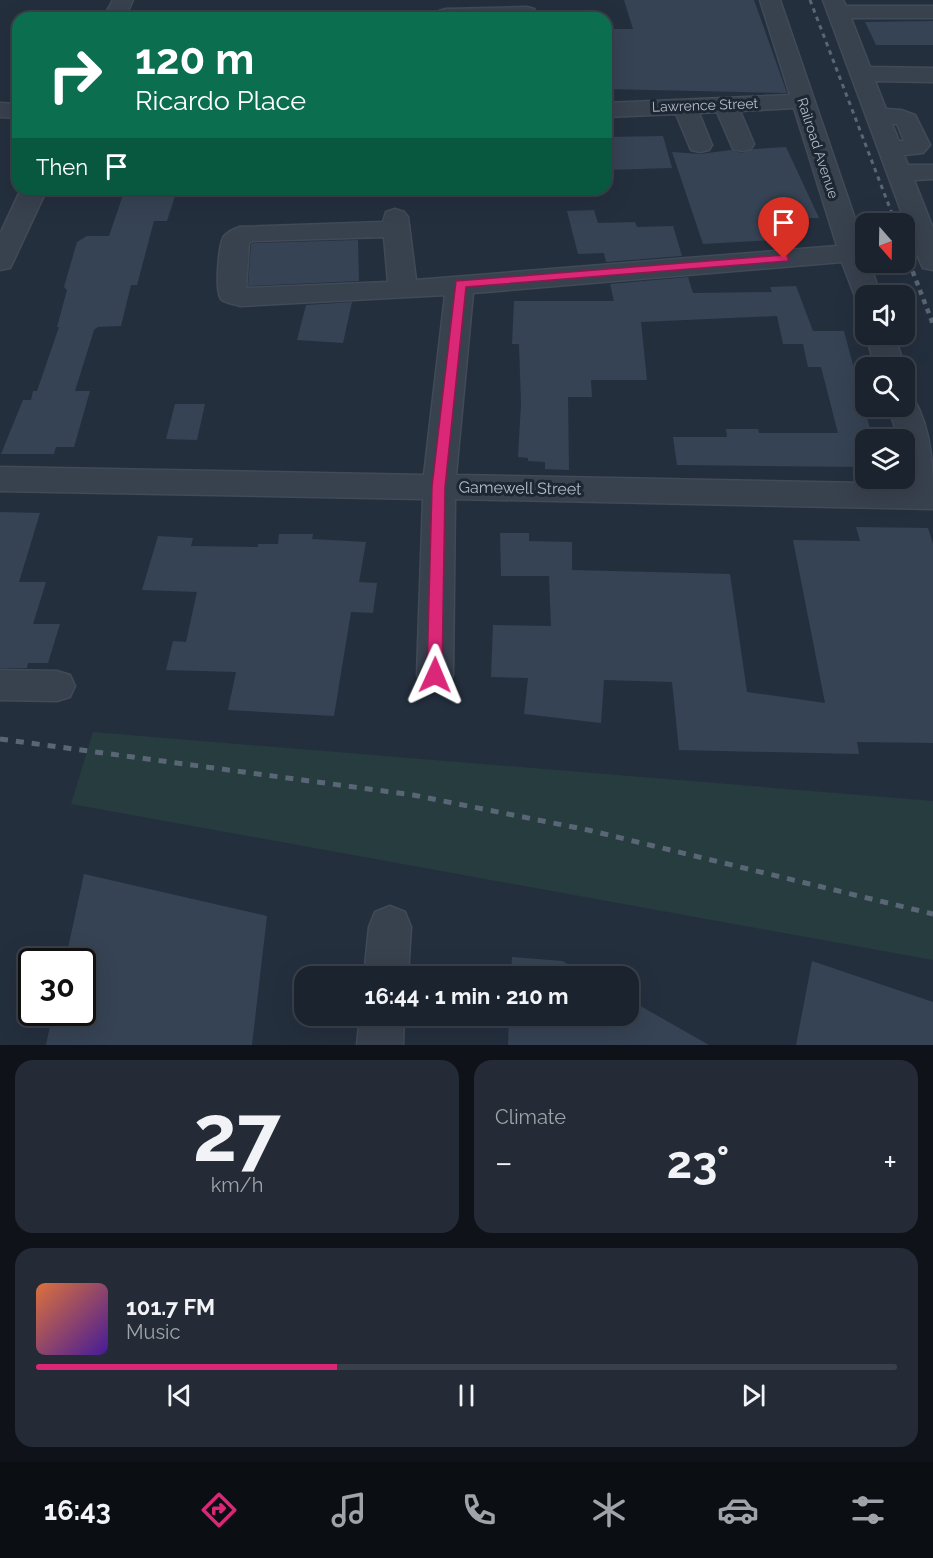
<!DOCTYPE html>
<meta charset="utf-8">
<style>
body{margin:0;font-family:Raleway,sans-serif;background:#242b36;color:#f1f3f6;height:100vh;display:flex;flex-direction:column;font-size:22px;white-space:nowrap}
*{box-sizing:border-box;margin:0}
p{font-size:20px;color:#a0a4aa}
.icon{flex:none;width:33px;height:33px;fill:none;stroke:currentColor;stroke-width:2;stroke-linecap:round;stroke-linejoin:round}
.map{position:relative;height:1045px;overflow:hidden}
.side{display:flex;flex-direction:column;gap:15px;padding:15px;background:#0f1319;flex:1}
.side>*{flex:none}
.top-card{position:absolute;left:12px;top:12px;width:600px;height:183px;border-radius:18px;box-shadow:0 6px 24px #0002,0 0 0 2px #39404a;background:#0b6e4f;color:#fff;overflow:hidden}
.needle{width:39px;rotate:160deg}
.controls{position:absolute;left:855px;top:213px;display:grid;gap:12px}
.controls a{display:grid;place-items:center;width:60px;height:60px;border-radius:12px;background:#1b232e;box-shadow:0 6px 24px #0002,0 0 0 2px #39404a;font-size:30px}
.speed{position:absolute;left:18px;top:948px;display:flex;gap:12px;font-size:30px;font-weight:700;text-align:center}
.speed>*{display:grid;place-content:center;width:78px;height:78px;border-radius:50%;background:#1b232e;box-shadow:0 6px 24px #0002,0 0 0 2px #39404a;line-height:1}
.speed .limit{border:3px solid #111;border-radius:9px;background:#fff;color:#111}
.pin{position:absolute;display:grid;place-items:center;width:51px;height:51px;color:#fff;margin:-62px -26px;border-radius:50% 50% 50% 0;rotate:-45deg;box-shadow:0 0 6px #0007}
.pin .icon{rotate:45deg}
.me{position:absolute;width:66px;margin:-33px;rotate:1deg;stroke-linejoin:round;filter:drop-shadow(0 0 4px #0008)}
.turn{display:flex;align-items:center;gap:21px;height:126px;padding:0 24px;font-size:27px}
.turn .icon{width:78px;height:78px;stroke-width:2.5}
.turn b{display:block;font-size:42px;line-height:51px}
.then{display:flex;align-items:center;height:57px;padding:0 24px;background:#0003;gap:12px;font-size:22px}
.big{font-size:45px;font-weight:700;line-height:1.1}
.side .tile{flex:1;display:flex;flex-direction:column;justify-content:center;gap:9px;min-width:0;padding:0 21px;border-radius:18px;background:#242b36}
.side .dial{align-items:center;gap:0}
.dial b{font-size:78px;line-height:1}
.song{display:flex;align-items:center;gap:18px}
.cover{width:72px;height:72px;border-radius:9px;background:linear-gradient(135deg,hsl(20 70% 55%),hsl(260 70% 35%))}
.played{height:6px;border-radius:3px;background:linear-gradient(90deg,#db2777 35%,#39404a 35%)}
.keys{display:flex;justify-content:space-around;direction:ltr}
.heat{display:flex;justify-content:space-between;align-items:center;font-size:33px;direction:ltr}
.side .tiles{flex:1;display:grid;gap:15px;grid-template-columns:1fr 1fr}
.tile:last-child{grid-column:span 2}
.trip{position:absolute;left:294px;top:966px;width:345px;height:60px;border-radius:18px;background:#1b232e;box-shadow:0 6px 24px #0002,0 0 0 2px #39404a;font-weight:700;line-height:60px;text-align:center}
.menu{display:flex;height:96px;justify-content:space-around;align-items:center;background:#0b0e12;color:#a0a4aa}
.menu .icon{width:42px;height:42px}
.menu .current{color:#db2777}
.menu b{font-size:27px;color:#f1f3f6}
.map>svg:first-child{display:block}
.green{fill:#263c3f}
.building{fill:#364354}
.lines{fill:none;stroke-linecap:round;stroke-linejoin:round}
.minor-casing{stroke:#414a57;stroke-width:3}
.minor{fill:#38414e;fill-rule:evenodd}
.rail-far2{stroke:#5a6575;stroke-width:3;stroke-dasharray:4.5 4.5;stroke-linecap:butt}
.rail-far1{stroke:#5a6575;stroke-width:4.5;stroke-dasharray:5 5;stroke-linecap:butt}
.rail{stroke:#5a6575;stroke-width:5;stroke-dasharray:8 8;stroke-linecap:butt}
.route{fill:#db2777;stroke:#8e194d;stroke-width:1.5}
.labels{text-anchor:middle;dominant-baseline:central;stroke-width:6;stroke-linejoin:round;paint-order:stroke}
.far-street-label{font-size:14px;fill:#b4bcc9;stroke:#1d2633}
.street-label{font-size:16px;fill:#b4bcc9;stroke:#1d2633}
</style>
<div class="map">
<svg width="933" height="1045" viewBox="0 0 933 1045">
<rect width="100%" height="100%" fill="#242f3e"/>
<path class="green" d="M93 732 933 801V960L71 804Z"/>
<path class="building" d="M624 0H754L787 93 606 89V29H633Z
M933 21V45H876L865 22Z
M663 136 672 168 606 170V137Z
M786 147 819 218H783L791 239 703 244 672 152 700 154 731 150 742 153 754 149Z
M124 192 176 193 167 221H154L137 285H131L121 326 98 327 94 330 75 391H90L74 447H56L54 454H1L23 400H31L33 391H37L59 327H57L67 290 64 287 77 242 87 236H109Z
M594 210 598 223 635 222 637 227 673 226 682 256 606 262 604 253 578 254 567 211Z
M358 240 359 281 248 286 251 244 254 243Z
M688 277 693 293 772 292 770 287 796 286 813 331H844L873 440H866V467L677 465 673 437H727L726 429H758L759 433H838L821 367H808L803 344H783L777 316 641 322 647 380H591L592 397H568L569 470 545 469V462L528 461V458L518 457 521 404 519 344H512L514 301H614L610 284Z
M352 302 343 343 297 340 306 305Z
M175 404H205L197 440 166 439Z
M0 512 40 513 19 582H46L33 624H60L48 663H28L27 668H0Z
M856 527 928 528 933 544V743L857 742 859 754 679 750 672 682 604 680 601 723 524 714 528 678 491 677 493 625 551 626 549 576H501L500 533H529V541L572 542V570L730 574 747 692 825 703 793 540 860 541Z
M279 534H313L312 539 366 542 359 582 377 583 373 613 351 612 334 716 228 710 236 672 166 670 173 641 186 642 197 592 142 590 158 536 193 538 191 546 258 547V544H278Z
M84 874 267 916 252 1045H46L53 1012H82V962H65Z
M512 957 562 961 590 976H511Z
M812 961 933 1002V1045H796Z
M628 999 709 1045H508L509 1016H628Z"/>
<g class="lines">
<defs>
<path id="minor" d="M113 0H133L125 18H103Z
M760 0H780L866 251V262H869L881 296H866V304L857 302 842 262 473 293 456 475 913 484 904 458V440H899L888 406H904V396L914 399C933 433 933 470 933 509L455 499 453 675 448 686 435 690 422 686 417 675 423 499 0 491V467L424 475 445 295 240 306C235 304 226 303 222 300 214 293 219 247 223 238 226 232 233 230 239 227L383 222 386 212 395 209 404 212 408 217 416 280 837 246 794 108 740 111 754 144 751 149 742 151 733 149 717 112 699 113 712 145 709 150 700 152 691 150 676 114 606 117V103L790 95ZM384 237 388 282 246 288 249 243 253 241Z
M823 0H843L846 6H933V18H851L870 67 933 68V82L875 81 886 109 901 110 915 115 930 145 923 153 904 155 908 165H933V179L914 180 933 228V270L923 268 920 262ZM892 124H897L904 141H899Z
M527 7 534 9 539 18H435L439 11 446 9Z
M0 103 18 104V118L0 117Z
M21 189H47L13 262 10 268 0 270V234Z
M866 334H894L905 368H875Z
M0 670 57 671 70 675 75 686 70 697 57 701 0 700Z
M390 906 405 912 411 927 408 976H364L369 927 375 912Z
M360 1016H404L403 1045H357Z"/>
</defs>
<use href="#minor" class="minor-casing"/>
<use href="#minor" class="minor"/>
<path class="rail-far2" d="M810 0 896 224
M904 248 910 264"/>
<path class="rail-far1" d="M909 262 933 324"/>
<path class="rail" d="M0 739 413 795 588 830 933 914"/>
</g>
<path class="route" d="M784 255 788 256V261L466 287 445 487 442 675 440 680H429L427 675 432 487 456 281Z"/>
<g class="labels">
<g class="far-street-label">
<text transform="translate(705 105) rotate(-2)">Lawrence Street</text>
<text transform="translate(818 148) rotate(72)">Railroad Avenue</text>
</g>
<g class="street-label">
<text transform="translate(520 488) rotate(1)">Gamewell Street</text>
</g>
</g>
</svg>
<div class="controls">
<a><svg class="needle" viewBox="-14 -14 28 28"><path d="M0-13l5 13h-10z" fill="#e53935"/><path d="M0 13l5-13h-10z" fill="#a0a4aa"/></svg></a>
<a><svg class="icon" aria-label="sound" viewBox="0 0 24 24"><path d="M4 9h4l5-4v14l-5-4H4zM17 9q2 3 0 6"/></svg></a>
<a><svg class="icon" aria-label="search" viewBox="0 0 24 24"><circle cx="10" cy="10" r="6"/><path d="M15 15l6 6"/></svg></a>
<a><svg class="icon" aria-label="layers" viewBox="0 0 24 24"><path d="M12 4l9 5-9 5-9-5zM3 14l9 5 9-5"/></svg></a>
</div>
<div class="speed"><div class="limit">30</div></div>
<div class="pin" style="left:784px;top:259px;background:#d93025"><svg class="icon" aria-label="arrive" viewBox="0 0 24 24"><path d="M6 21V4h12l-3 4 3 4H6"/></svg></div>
<svg class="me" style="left:435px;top:675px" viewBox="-20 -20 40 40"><path d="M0-17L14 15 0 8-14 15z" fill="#db2777" stroke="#fff" stroke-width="4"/></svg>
<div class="trip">16:44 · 1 min · 210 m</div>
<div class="top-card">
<div class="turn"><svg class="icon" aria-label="right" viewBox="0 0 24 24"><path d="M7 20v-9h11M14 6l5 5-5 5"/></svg><div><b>120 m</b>Ricardo Place</div></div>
<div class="then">Then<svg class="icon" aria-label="arrive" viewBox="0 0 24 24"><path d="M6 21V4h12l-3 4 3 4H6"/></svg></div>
</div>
</div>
<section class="side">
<div class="tiles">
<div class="tile dial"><b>27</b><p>km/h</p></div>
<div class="tile"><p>Climate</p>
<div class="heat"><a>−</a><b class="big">23°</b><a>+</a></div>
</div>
<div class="tile">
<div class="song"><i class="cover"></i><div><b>101.7 FM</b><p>Music</p></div></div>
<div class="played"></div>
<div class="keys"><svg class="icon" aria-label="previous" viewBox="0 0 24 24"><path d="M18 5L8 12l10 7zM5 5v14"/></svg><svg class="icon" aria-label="pause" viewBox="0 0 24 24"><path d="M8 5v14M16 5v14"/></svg><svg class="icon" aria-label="next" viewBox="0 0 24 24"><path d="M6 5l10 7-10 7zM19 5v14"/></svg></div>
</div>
</div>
</section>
<nav class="menu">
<b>16:43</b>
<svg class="icon current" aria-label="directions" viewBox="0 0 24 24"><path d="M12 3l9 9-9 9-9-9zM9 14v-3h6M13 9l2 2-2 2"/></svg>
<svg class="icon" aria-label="music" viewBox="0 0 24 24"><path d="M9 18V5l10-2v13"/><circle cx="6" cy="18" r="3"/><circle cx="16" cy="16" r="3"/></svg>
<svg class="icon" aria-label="phone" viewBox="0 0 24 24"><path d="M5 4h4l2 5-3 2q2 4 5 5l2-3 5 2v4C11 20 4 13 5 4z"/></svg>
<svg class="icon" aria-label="climate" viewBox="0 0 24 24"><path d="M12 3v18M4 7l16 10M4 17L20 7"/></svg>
<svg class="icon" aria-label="car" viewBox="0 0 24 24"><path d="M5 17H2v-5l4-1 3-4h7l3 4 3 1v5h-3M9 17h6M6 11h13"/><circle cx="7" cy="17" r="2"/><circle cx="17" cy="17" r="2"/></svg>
<svg class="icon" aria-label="filters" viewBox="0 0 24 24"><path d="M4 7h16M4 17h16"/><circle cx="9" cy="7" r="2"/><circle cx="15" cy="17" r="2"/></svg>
</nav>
